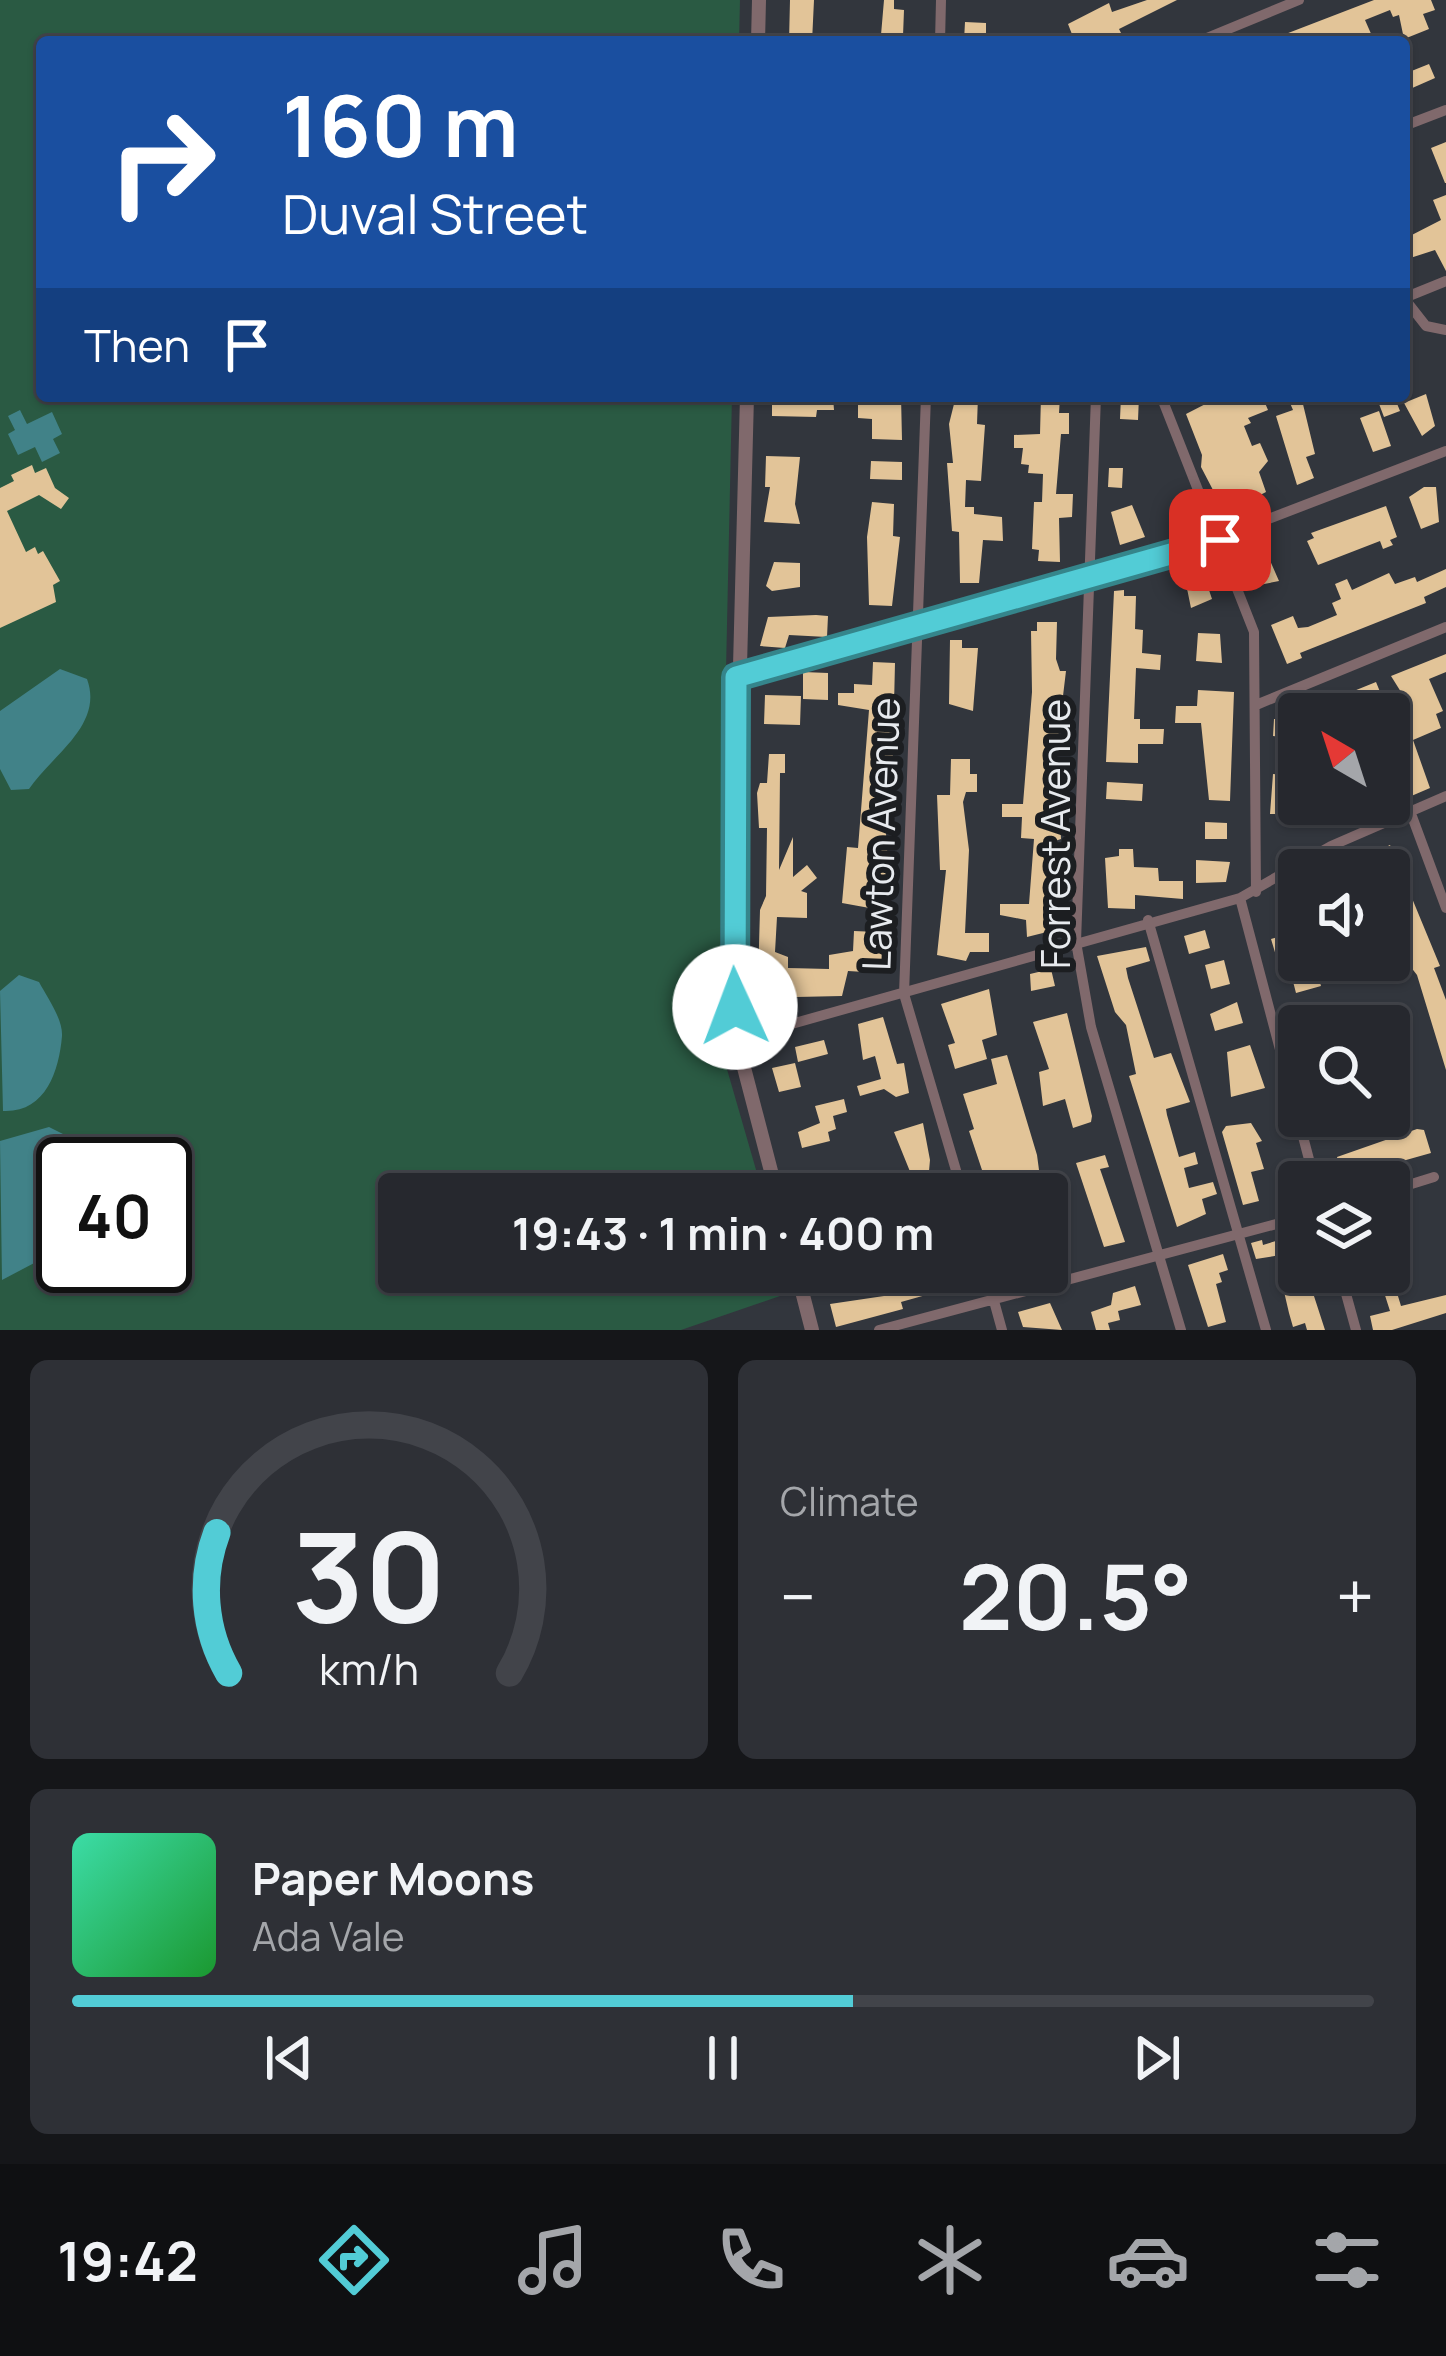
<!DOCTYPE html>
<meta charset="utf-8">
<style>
body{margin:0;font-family:Manrope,sans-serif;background:#2e3036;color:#f1f3f6;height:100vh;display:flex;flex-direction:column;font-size:45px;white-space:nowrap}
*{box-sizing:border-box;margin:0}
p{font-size:39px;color:#a4a6aa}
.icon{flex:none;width:66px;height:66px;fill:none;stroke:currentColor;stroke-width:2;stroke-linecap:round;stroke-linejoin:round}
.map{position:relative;height:1330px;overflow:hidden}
.sheet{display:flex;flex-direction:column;gap:30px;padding:30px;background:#151619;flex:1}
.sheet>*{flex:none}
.guide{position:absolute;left:36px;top:36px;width:1374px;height:366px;border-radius:12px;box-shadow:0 3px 9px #0004,0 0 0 3px #42444a;background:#1a4fa0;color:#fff;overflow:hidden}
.needle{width:78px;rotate:321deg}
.buttons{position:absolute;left:1278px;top:693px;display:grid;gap:24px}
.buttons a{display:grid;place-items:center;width:132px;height:132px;border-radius:12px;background:#26282e;box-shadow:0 3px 9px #0004,0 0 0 3px #42444a;font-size:60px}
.speed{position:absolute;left:36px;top:1137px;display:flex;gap:24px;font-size:60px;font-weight:700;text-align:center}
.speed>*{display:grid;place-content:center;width:156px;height:156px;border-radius:50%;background:#26282e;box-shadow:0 3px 9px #0004,0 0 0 3px #42444a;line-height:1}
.speed .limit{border:6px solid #111;border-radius:18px;background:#fff;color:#111}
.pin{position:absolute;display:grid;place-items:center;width:102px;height:102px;color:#fff;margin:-51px;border-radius:24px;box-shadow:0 6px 18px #0006}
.me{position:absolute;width:132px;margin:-66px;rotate:358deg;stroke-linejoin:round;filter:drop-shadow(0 0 9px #0008)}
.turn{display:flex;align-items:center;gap:42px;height:252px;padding:0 48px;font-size:54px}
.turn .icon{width:156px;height:156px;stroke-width:2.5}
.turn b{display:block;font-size:84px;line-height:102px}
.then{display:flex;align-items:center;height:114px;padding:0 48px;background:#0003;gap:24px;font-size:45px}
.big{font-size:90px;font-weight:700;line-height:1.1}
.sheet .card{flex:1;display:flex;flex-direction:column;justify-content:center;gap:18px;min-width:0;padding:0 42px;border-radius:18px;background:#2e3036}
.sheet .dial{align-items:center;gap:0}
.dial svg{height:312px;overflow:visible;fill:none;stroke:#42444a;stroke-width:7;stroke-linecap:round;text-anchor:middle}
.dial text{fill:#f1f3f6;stroke:none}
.song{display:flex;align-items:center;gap:36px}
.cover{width:144px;height:144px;border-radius:18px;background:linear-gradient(135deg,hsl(160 70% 55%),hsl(130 70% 35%))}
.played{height:12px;border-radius:6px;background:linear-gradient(90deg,#52ccd6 60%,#42444a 60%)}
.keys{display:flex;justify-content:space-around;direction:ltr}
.heat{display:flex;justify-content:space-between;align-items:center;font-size:66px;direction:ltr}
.sheet .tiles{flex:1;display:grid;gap:30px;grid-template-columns:1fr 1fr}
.card:last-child{grid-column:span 2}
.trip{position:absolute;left:378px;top:1173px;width:690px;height:120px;border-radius:12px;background:#26282e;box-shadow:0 3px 9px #0004,0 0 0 3px #42444a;font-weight:700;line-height:120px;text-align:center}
.tabs{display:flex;height:192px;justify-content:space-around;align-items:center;background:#0f1012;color:#a4a6aa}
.tabs .icon{width:84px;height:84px}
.tabs .active{color:#52ccd6}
.tabs b{font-size:54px;color:#f1f3f6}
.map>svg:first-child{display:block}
.green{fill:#2a5a43;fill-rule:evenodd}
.water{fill:#418288}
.building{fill:#e2c498}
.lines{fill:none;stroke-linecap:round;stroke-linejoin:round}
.minor{stroke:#80696c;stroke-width:10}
.tertiary{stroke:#80696c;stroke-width:14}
.route-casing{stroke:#35858b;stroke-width:30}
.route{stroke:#52ccd6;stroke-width:21}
.labels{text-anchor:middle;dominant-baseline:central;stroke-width:12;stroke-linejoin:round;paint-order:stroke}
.street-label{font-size:39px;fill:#e7eaee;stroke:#1c1e21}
</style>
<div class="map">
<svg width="1446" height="1330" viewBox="0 0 1446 1330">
<rect width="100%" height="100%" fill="#32363d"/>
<path class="green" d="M0 0H740L739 42H42V396H732L718 1038 763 1194H399V1272H776L780 1296 681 1330H0ZM63 1164H165V1266H63Z"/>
<path class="water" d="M20 410 27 424 52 412 62 434 53 439 60 453 42 462 35 447 18 455 8 434 15 430 8 416Z
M60 669 87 679C104 725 52 755 29 789L11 790 0 769V711Z
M19 975 39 982C47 997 63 1019 62 1036 59 1072 45 1113 3 1111L0 991Z
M49 1127 75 1140 88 1164H63V1261H38L2 1280 0 1141Z"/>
<path class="building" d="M790 0H814L812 42H789Z
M884 0H894V9L904 10 903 36 881 35Z
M1147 0H1177L1119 29 1121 33 1099 42H1075L1068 24 1109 3 1112 12Z
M1374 0H1431L1435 10 1423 14 1429 29 1404 39 1399 15 1393 17 1390 10 1365 20 1372 36 1361 41 1265 42Z
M965 22 986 23V42L964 41Z
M1429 64 1435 78 1410 89 1404 74Z
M1446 142V183H1445L1431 148Z
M1446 195V271L1435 250 1404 260V239L1441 220 1433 200Z
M1426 394 1435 426 1422 436 1404 403Z
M772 396 833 397 834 410H817L816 417 772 416Z
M858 396H901L902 440 872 439V419L858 418Z
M956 396H978L977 424 985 425 981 481 966 480 965 507H974V514L1002 517 1003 541 983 540 979 583H960L959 532 952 531 947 463H953L949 424Z
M1041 396H1060L1059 413H1069V434H1061L1056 494H1073L1072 517 1059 518 1060 562 1038 561 1039 550 1032 549 1034 502H1042L1043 474 1028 473 1029 465 1021 464 1023 448H1014V435L1040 434Z
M1121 396H1139L1138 420 1120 419Z
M1221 396H1262L1268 410 1248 418 1251 423 1244 426 1252 446 1260 443 1268 461 1259 472 1266 492 1225 513 1201 467 1202 455 1186 414Z
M1287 396H1301L1315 454 1306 457 1314 478 1297 485 1276 416 1293 410Z
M1376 396H1394L1400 411 1384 417Z
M1379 411 1391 446 1373 452 1360 418Z
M766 456 800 457 795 504 800 524 764 522 770 487H765Z
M871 461 902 462V480L870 479Z
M32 465 35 473 46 468 55 488 69 498 61 509 39 495 7 511 26 552 35 547 38 554 43 551 60 581 53 585 56 602 0 628V488L14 481 11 475Z
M1109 468H1123L1122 488 1108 487Z
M1424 487H1436L1439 522 1421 529 1409 497Z
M872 502 894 504 893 536 900 537 892 606 869 605 867 537Z
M1132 505 1145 537 1120 545 1111 512Z
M1386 506 1397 537 1390 540 1393 545 1383 549 1380 541 1318 565 1307 541 1314 538 1311 533Z
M1262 555 1268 556 1279 581 1254 586 1246 566Z
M774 562 800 563V587L772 591 766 586Z
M1202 569 1212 599 1191 608 1184 574Z
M1446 569V587L1424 597 1426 603 1300 653 1302 658 1287 664 1271 625 1293 616 1298 628 1308 627 1337 615 1332 603 1341 599 1335 584 1347 579 1352 590 1389 573 1395 584 1415 577 1417 582Z
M1124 590V596H1136L1135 629 1143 630 1142 653 1161 655 1160 670 1136 668 1134 719H1140V729H1164L1163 744H1138V763L1106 762 1114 591Z
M816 615 828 616 827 637 789 635 785 648 760 646 768 617Z
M1037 622H1057L1056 659 1060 671H1066L1056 754 1061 839 1055 841 1049 904H1059V929L1027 937 1026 920 1000 915V904H1029L1034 839 1021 838 1022 817H1002V804H1023L1032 692 1031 631H1037Z
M1198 633 1220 634 1222 663 1196 661Z
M950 640H962V648H978L973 711 949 704Z
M1446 654V672L1429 679 1443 711 1436 714 1441 728 1413 740 1430 788 1409 797 1402 784 1389 789V717L1411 708 1391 676Z
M873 662 895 663 892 790 883 789 889 878H876L875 909 842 903 847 847 858 848 869 710 838 705V693H854V684L872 685Z
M803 672 828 673V700L803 699Z
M1376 682 1385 704 1354 714H1297Z
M1198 690 1234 692 1230 801 1209 800 1201 723H1175L1176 706H1197Z
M765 695 801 696 800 725 764 724Z
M1274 719H1298V739L1273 736Z
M769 754H785V773H780L779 870 793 837V877L807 865 817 878 801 891 807 893V918L777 917 775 952 788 957V968L829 969V955L853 951 854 931 877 932 876 944 882 945 881 973 848 971 842 996 750 998V980H758L760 910 766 896 767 828H759L757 793 760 783H767Z
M951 759H970V774H977V792H966L963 802 969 850 965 933H989V952H970L966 961 937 955 946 870H940L937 795H950Z
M1273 774 1299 776V804H1337L1336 823 1282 825V814H1270Z
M1107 782 1143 784 1142 801 1106 799Z
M1205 822 1227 823V839H1205Z
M1390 845 1440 966 1434 968 1446 1000V1070L1417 975 1389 939V870H1339Z
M1119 849H1133L1134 867 1158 868 1159 881H1183V899L1135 895V909L1108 908 1105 858 1119 856Z
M1196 860 1230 862 1226 882 1196 883Z
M1205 930 1210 948 1189 954 1184 936Z
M1299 931V960H1314L1321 986 1296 993 1289 966 1280 969 1271 939Z
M1146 947 1150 961 1126 968 1128 978 1154 1058 1171 1053 1190 1102 1166 1109 1167 1115 1179 1157 1195 1152 1198 1164 1184 1168 1189 1188 1213 1182 1217 1194 1202 1199 1206 1214 1177 1227 1129 1076 1136 1074 1126 1025 1115 1012 1097 956Z
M1224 960 1230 984 1211 989 1205 965Z
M1051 969 1055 986 1031 991 1030 974Z
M989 989 997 1035 982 1040 987 1059 955 1069 948 1045 955 1043 941 1004Z
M1237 1002 1243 1023 1215 1031 1210 1014Z
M1067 1013 1092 1116 1091 1122 1073 1128 1065 1099 1043 1106 1039 1072 1049 1069 1033 1022Z
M883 1017 897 1064 904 1063 909 1093 896 1097 884 1089 860 1096 857 1086 881 1079 875 1056 863 1060 858 1024Z
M824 1040 828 1054 798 1062 795 1047Z
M1250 1045 1265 1088 1231 1097 1227 1052Z
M1007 1055 1037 1155 1039 1170 1023 1175 1029 1194H990L969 1131 974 1129 963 1094 997 1084 991 1059Z
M795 1063 801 1087 779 1092 772 1068Z
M844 1099 847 1112 833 1116 836 1129 828 1132 830 1141 802 1148 798 1132 820 1123 815 1106Z
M923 1123 930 1160 929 1171 913 1175 919 1194H881L878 1184 911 1174 894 1132Z
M1251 1123 1262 1141 1256 1143 1264 1169 1251 1172 1259 1201 1243 1205 1222 1132 1226 1126Z
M1417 1129 1424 1130 1431 1153 1342 1178 1337 1157Z
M1105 1155 1109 1167 1100 1169 1125 1242 1104 1247 1076 1163Z
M835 1175 841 1194H815L811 1181Z
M1299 1234V1252L1256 1259 1251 1243 1262 1240 1263 1245Z
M1223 1254 1228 1270 1219 1273 1222 1282 1216 1284 1226 1322 1208 1327 1188 1265Z
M920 1272 926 1295 901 1302 903 1309 836 1327 830 1304 884 1296 882 1288Z
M1310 1276 1316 1280 1319 1291 1313 1293 1325 1330H1307L1305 1323 1293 1327 1289 1313 1282 1283Z
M1394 1283 1401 1306 1446 1295V1313L1392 1330H1373L1370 1316 1390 1311 1382 1286Z
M1135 1286 1141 1305 1118 1311 1120 1320 1108 1323 1110 1330H1096L1091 1312 1111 1305 1113 1293Z
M1050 1303 1062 1330 1023 1327 1018 1312Z"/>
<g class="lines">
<path class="minor" d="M940 42 941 0
M1197 42 1299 0
M1404 126 1446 110
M1404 298 1426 326 1446 330
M1404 298 1446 281
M926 396 904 994 963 1194
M1096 396 1076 942 1091 1027 1181 1330
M1161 396 1254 632 1256 892
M736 677 1182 552 1446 451
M1256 705 1446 627
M1410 811 1446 908
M1240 898 1315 1182
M1148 920 1266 1330
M738 1039 1240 898 1331 846 1446 796
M1389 1191 1434 1177
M986 1272 1002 1330
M1340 1272 1356 1330
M879 1330 1299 1218"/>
<path class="tertiary" d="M758 42 759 0
M747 396 732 976 742 1060 777 1194
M797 1272 812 1330"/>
</g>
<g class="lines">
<defs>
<path id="route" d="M735 1007 736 677 1220 540"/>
</defs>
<use href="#route" class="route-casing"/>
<use href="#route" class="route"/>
</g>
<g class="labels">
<g class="street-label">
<text transform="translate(880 834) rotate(-88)">Lawton Avenue</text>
<text transform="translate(1055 834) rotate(-90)">Forrest Avenue</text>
</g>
</g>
</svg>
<div class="buttons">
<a><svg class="needle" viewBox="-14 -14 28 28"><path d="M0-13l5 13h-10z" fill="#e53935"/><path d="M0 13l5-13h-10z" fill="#a4a6aa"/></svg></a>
<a><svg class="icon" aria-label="sound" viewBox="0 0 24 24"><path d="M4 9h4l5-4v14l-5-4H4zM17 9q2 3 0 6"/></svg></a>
<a><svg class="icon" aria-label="search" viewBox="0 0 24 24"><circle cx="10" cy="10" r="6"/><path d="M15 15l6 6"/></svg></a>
<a><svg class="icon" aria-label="layers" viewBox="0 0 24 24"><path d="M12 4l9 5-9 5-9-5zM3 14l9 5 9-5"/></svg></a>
</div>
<div class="speed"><div class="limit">40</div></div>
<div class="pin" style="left:1220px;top:540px;background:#d93025"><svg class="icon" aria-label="arrive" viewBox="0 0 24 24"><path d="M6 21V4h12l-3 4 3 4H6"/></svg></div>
<svg class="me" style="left:735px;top:1007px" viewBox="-20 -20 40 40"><circle r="19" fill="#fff"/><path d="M0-13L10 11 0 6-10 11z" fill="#52ccd6"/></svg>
<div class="trip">19:43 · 1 min · 400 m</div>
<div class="guide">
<div class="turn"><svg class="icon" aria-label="right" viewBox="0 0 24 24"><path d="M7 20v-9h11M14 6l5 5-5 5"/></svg><div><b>160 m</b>Duval Street</div></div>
<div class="then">Then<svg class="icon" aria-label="arrive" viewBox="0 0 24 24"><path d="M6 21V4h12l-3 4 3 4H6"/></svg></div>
</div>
</div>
<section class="sheet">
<div class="tiles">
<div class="card dial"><svg viewBox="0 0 100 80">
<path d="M14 69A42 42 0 1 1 86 69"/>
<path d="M14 69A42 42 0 0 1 11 33" stroke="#52ccd6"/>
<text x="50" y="56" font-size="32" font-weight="700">30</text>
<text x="50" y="72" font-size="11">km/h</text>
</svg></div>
<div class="card"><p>Climate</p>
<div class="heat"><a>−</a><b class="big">20.5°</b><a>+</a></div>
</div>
<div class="card">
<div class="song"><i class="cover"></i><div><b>Paper Moons</b><p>Ada Vale</p></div></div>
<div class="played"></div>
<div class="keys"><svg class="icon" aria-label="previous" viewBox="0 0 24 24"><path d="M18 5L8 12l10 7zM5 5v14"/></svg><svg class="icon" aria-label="pause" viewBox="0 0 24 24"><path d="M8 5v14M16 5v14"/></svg><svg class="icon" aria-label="next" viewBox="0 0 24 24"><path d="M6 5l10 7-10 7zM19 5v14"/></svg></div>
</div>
</div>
</section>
<nav class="tabs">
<b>19:42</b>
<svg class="icon active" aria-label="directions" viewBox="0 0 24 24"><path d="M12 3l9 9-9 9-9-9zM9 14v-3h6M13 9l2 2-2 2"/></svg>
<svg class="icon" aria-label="music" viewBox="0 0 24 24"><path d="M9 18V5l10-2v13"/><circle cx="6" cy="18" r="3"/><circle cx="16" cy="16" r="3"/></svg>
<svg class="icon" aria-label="phone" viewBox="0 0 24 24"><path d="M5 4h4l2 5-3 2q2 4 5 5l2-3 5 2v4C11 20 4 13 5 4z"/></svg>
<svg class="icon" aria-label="climate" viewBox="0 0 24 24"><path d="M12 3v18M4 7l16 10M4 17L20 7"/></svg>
<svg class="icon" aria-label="car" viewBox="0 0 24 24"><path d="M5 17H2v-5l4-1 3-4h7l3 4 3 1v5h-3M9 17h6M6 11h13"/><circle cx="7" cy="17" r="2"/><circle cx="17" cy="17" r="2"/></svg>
<svg class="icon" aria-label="filters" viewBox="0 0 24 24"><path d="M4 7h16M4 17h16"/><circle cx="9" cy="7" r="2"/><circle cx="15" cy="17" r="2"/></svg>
</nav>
